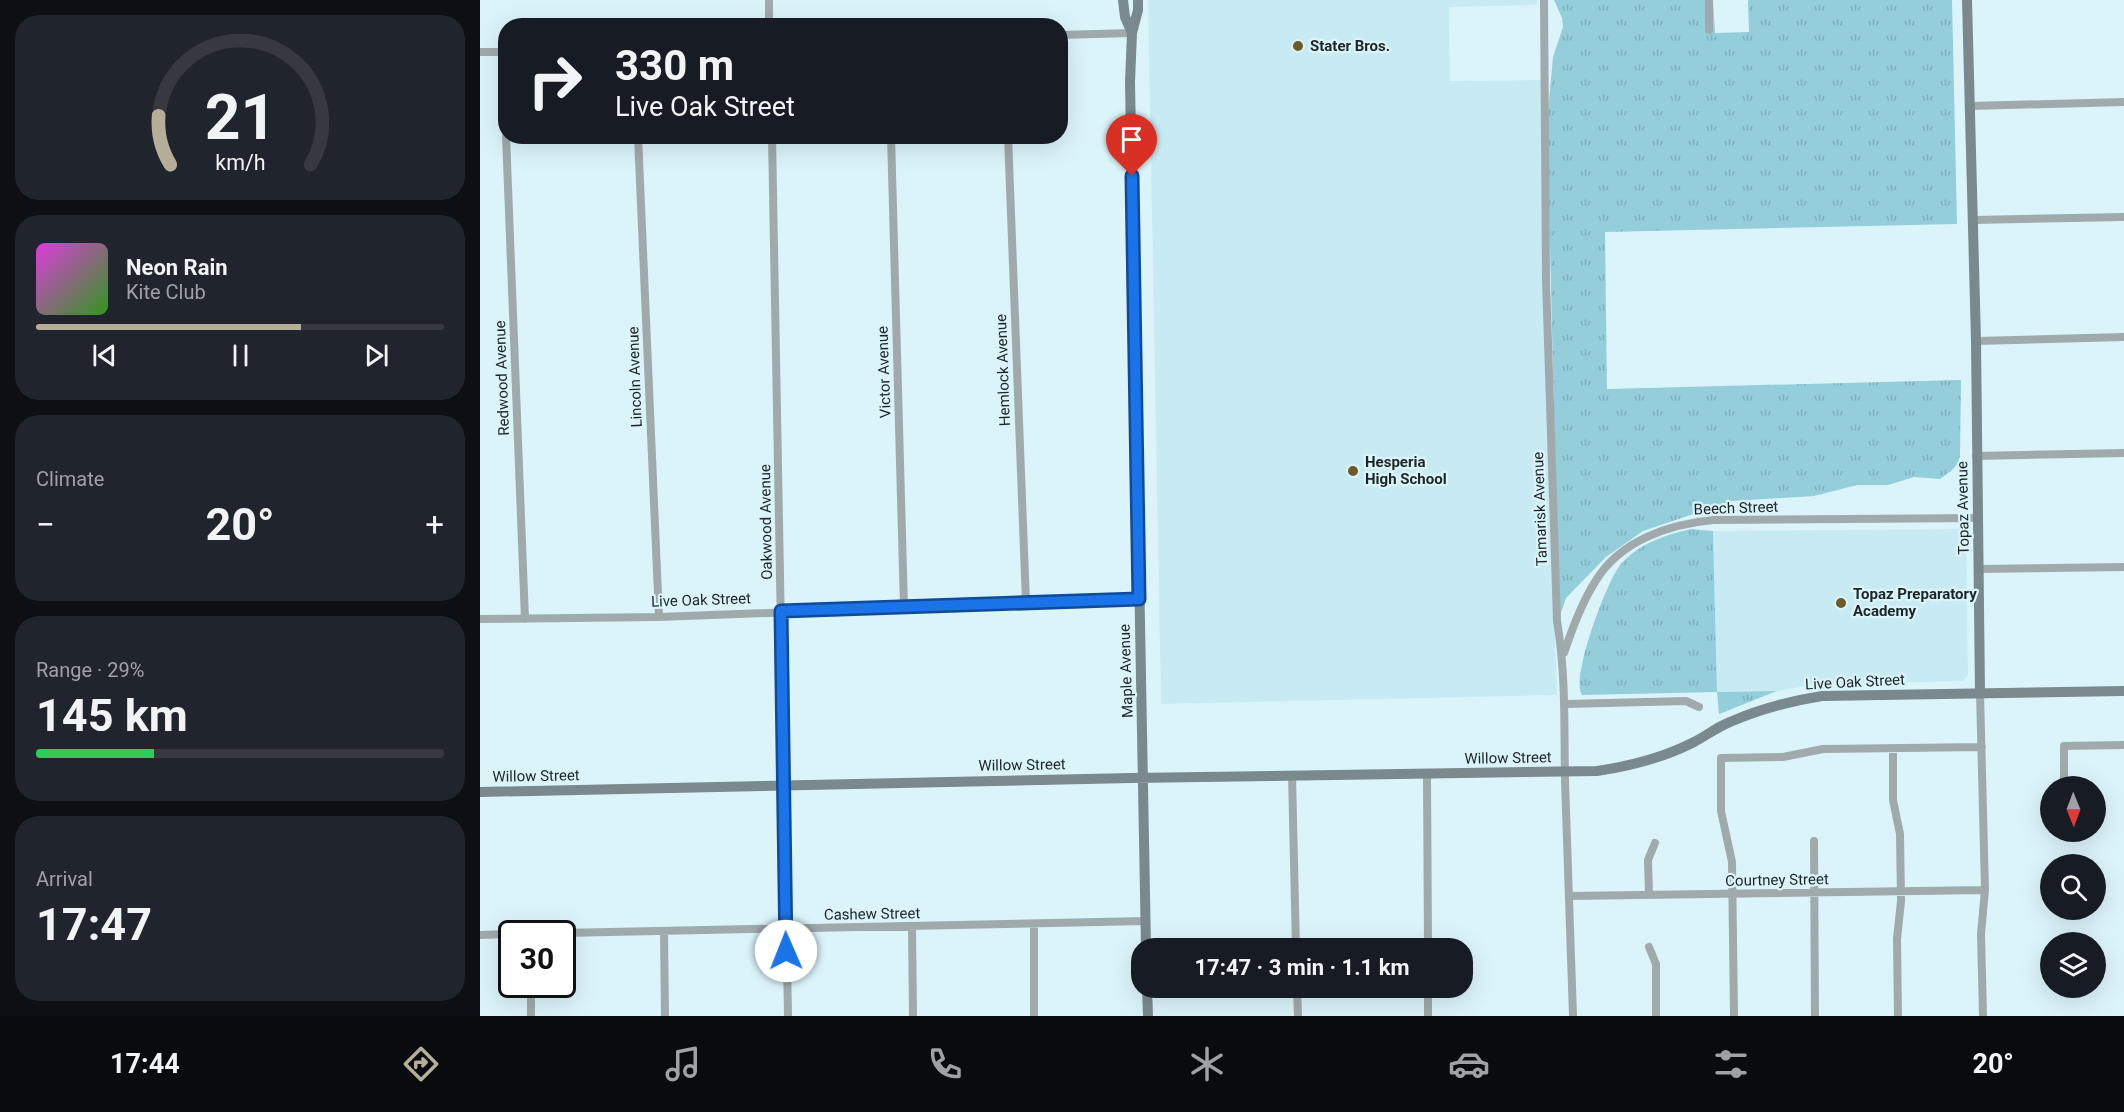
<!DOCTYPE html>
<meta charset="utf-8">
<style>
body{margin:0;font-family:Roboto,sans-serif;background:#20242c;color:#f1f3f6;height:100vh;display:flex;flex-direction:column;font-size:22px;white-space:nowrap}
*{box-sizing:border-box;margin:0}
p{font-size:20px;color:#9ea1a6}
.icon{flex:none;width:33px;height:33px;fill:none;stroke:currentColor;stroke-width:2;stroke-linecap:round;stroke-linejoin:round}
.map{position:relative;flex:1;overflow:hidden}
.sheet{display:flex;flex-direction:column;gap:15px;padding:15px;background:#0d0f14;width:480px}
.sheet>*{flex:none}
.top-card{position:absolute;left:18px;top:18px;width:570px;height:126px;border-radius:24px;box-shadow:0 6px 24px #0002;background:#171b24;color:#f1f3f6;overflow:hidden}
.needle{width:39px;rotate:179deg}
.fabs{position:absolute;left:1560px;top:776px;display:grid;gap:12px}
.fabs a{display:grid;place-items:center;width:66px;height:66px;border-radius:50%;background:#171b24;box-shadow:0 6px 24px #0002;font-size:30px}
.speed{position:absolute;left:18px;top:920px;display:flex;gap:12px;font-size:30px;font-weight:700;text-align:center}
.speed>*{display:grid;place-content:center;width:78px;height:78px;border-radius:50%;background:#171b24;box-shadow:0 6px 24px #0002;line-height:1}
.speed .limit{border:3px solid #111;border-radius:9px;background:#fff;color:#111}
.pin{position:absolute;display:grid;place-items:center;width:51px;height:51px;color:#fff;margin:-62px -26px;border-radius:50% 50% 50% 0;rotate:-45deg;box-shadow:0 0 6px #0007}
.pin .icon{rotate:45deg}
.me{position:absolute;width:66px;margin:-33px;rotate:359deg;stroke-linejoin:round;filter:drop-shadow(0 0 4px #0008)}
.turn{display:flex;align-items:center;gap:21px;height:126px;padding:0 18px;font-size:27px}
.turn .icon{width:78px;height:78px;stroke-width:2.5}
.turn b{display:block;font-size:42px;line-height:51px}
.big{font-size:45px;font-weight:700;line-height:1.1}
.sheet .tile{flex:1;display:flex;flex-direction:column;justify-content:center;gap:9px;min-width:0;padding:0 21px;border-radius:24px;background:#20242c}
.sheet .dial{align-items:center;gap:0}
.dial svg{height:156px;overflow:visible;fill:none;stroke:#363941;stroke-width:7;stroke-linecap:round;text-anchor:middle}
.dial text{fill:#f1f3f6;stroke:none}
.song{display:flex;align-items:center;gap:18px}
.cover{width:72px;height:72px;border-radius:9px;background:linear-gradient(135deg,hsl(300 70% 55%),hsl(110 70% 35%))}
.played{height:6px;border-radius:3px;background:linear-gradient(90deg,#b5af9a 65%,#363941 65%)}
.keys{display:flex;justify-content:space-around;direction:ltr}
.heat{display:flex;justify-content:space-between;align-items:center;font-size:33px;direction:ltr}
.charge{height:9px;border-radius:4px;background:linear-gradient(90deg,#34c759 29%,#363941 0)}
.trip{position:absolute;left:651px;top:938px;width:342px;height:60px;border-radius:24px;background:#171b24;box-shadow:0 6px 24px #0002;font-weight:700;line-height:60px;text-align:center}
.tab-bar{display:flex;height:96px;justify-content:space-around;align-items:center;background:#090b0e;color:#9ea1a6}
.tab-bar .icon{width:42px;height:42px}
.tab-bar .on{color:#b5af9a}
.tab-bar b{font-size:27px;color:#f1f3f6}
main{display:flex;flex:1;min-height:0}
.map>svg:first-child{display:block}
.built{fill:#c8ebf3}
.grass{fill:url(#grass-tufts)}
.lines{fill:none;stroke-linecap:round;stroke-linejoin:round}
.street{stroke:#a0aaad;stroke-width:8}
.secondary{stroke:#79898d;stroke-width:10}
.route-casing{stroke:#114b97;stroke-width:15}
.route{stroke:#1a73e8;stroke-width:10}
.poi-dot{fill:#6c5b29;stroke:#dbf4fa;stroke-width:2}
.labels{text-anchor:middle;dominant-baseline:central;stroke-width:4.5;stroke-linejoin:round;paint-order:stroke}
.poi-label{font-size:15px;font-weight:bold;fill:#1c2527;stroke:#dbf4fa;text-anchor:start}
.street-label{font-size:15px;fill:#1c2527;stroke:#dbf4fa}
</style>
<main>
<section class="sheet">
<div class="tile dial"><svg viewBox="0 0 100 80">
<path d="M14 69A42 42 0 1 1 86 69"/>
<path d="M14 69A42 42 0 0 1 8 44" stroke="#b5af9a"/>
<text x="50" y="56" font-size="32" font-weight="700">21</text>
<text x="50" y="72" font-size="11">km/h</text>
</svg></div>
<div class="tile">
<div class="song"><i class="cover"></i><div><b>Neon Rain</b><p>Kite Club</p></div></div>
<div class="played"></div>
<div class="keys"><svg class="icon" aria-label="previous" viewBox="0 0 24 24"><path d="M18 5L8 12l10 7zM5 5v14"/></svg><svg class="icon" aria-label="pause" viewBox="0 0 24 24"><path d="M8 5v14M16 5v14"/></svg><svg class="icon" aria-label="next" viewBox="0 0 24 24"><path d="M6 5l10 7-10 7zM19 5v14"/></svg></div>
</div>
<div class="tile"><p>Climate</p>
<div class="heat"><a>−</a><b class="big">20°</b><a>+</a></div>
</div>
<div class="tile"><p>Range · 29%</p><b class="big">145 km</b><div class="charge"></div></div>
<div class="tile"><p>Arrival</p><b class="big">17:47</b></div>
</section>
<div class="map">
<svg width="1644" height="1016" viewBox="0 0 1644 1016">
<defs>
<pattern id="grass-tufts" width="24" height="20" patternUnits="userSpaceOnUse" patternTransform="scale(1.5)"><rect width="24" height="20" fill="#93ceda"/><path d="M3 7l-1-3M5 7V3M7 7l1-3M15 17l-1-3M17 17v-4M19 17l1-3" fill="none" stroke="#7eb1bb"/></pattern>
</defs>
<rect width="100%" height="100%" fill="#dbf4fa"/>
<path class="built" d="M668 0H1057V5L969 7 970 81 1062 80 1061 207 1077 695 681 704Z
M1486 529 1488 675 1483 681 1333 685 1297 691 1237 692 1233 531Z"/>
<path class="grass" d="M1074 0H1233L1235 33 1269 32 1268 0H1472L1477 224 1125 232 1127 389 1481 380 1480 455 1478 463 1472 470 1460 479 1434 477 1408 485H1377L1334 496 1252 501 1163 531 1126 557 1086 598 1079 618 1067 123 1073 57 1083 27 1082 18Z
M1211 529 1233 531 1237 692 1297 691 1239 714 1237 692 1102 695C1090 679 1127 580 1141 564 1160 543 1185 535 1211 529Z"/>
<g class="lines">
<path class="street" d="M289 0V26
M1064 0 1066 280 1077 621C1086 674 1084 727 1085 781 1087 860 1091 938 1093 1016
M1229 0V30
M580 35 652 33
M0 52H25
M23 52 26 122
M1491 106 1644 102
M26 136 45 619
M158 136 179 617
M292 136 308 1016
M411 136 424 607
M528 136 546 602
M1493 220 1644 217
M1496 341 1644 337
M1496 456 1644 453
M1499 569 1644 567
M0 619 179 617 659 599
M1084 653C1092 629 1101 604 1115 582 1139 541 1189 524 1233 520L1498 518
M1500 693 1505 890 1501 934 1503 1016
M1085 704 1206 701 1219 707
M1413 749V800L1420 834 1421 901 1417 939 1418 1016
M947 774 948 948
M812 776 816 948
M1584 786V746L1644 745
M1334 841 1335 1016
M1169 895 1168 860 1175 843
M1089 896 1505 890
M554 924V1016
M432 926 433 1016
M184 931 185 1016
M82 933 666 921
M0 935 32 934
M1169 947 1176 964V1016
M51 984V1016
M817 987 818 1016
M948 987V1016
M1254 1016 1252 862 1241 811V758L1303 757 1343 749 1502 747"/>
<path class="secondary" d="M643 0 645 17 652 33
M658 0V10L652 33 650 82 666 948
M1487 0 1496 341 1500 693
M0 792 652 778 1117 771C1151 766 1183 758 1214 742 1226 736 1237 727 1250 722 1280 709 1310 701 1342 696L1644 691
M667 987 668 1016"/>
</g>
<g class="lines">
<defs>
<path id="route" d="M306 951 301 611 659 599 652 176"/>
</defs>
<use href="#route" class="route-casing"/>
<use href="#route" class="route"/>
</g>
<g class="poi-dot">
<circle cx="818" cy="46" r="6"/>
<circle cx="873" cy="471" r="6"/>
<circle cx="1361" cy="603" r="6"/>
</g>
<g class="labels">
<g class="poi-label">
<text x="830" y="46">Stater Bros.</text>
<text x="885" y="462">Hesperia<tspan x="885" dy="17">High School</tspan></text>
<text x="1373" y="594">Topaz Preparatory<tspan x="1373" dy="17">Academy</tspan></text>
</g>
<g class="street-label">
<text transform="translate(523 370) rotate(-92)">Hemlock Avenue</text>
<text transform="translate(404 372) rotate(-92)">Victor Avenue</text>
<text transform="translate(155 377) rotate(-92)">Lincoln Avenue</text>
<text transform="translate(22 378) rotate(-92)">Redwood Avenue</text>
<text transform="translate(1256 508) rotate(-2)">Beech Street</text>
<text transform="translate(1483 508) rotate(-91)">Topaz Avenue</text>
<text transform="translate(1060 509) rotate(-92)">Tamarisk Avenue</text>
<text transform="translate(286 522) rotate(-91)">Oakwood Avenue</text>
<text transform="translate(221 600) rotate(-2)">Live Oak Street</text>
<text transform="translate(646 671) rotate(-92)">Maple Avenue</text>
<text transform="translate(1375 682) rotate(-3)">Live Oak Street</text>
<text transform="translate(1028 758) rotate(-1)">Willow Street</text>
<text transform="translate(542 765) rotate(-1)">Willow Street</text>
<text transform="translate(56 776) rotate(-1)">Willow Street</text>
<text transform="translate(1297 880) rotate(-1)">Courtney Street</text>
<text transform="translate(392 914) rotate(-1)">Cashew Street</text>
</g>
</g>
</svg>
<div class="fabs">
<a><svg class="needle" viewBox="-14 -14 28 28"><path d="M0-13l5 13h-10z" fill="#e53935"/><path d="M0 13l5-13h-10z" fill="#9ea1a6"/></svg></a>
<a><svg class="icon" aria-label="search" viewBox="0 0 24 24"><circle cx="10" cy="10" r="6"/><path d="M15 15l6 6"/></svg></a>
<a><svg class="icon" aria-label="layers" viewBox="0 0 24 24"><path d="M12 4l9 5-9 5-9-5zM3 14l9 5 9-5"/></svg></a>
</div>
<div class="speed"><div class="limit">30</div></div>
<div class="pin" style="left:652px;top:176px;background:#d93025"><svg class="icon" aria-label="arrive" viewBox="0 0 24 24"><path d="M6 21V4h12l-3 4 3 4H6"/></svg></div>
<svg class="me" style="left:306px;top:951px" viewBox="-20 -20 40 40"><circle r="19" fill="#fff"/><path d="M0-13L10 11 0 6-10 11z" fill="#1a73e8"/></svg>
<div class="trip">17:47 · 3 min · 1.1 km</div>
<div class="top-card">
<div class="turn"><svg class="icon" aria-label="right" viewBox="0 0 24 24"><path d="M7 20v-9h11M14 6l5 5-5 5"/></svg><div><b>330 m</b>Live Oak Street</div></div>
</div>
</div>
</main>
<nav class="tab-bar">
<b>17:44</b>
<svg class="icon on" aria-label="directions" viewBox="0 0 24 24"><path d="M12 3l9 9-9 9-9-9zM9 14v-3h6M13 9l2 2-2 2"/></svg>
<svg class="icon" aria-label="music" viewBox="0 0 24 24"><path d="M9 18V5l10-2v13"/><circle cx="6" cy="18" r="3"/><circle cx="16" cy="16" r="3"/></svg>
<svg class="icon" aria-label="phone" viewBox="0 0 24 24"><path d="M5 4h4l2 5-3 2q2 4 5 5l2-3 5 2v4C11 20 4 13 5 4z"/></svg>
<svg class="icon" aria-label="climate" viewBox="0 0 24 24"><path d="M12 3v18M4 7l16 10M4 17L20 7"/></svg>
<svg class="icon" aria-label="car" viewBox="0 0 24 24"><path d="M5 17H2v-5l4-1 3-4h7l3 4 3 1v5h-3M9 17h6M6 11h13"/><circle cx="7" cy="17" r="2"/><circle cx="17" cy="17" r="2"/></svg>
<svg class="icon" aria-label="filters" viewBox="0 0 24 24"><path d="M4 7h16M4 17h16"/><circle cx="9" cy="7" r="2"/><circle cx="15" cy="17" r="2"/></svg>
<b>20°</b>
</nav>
